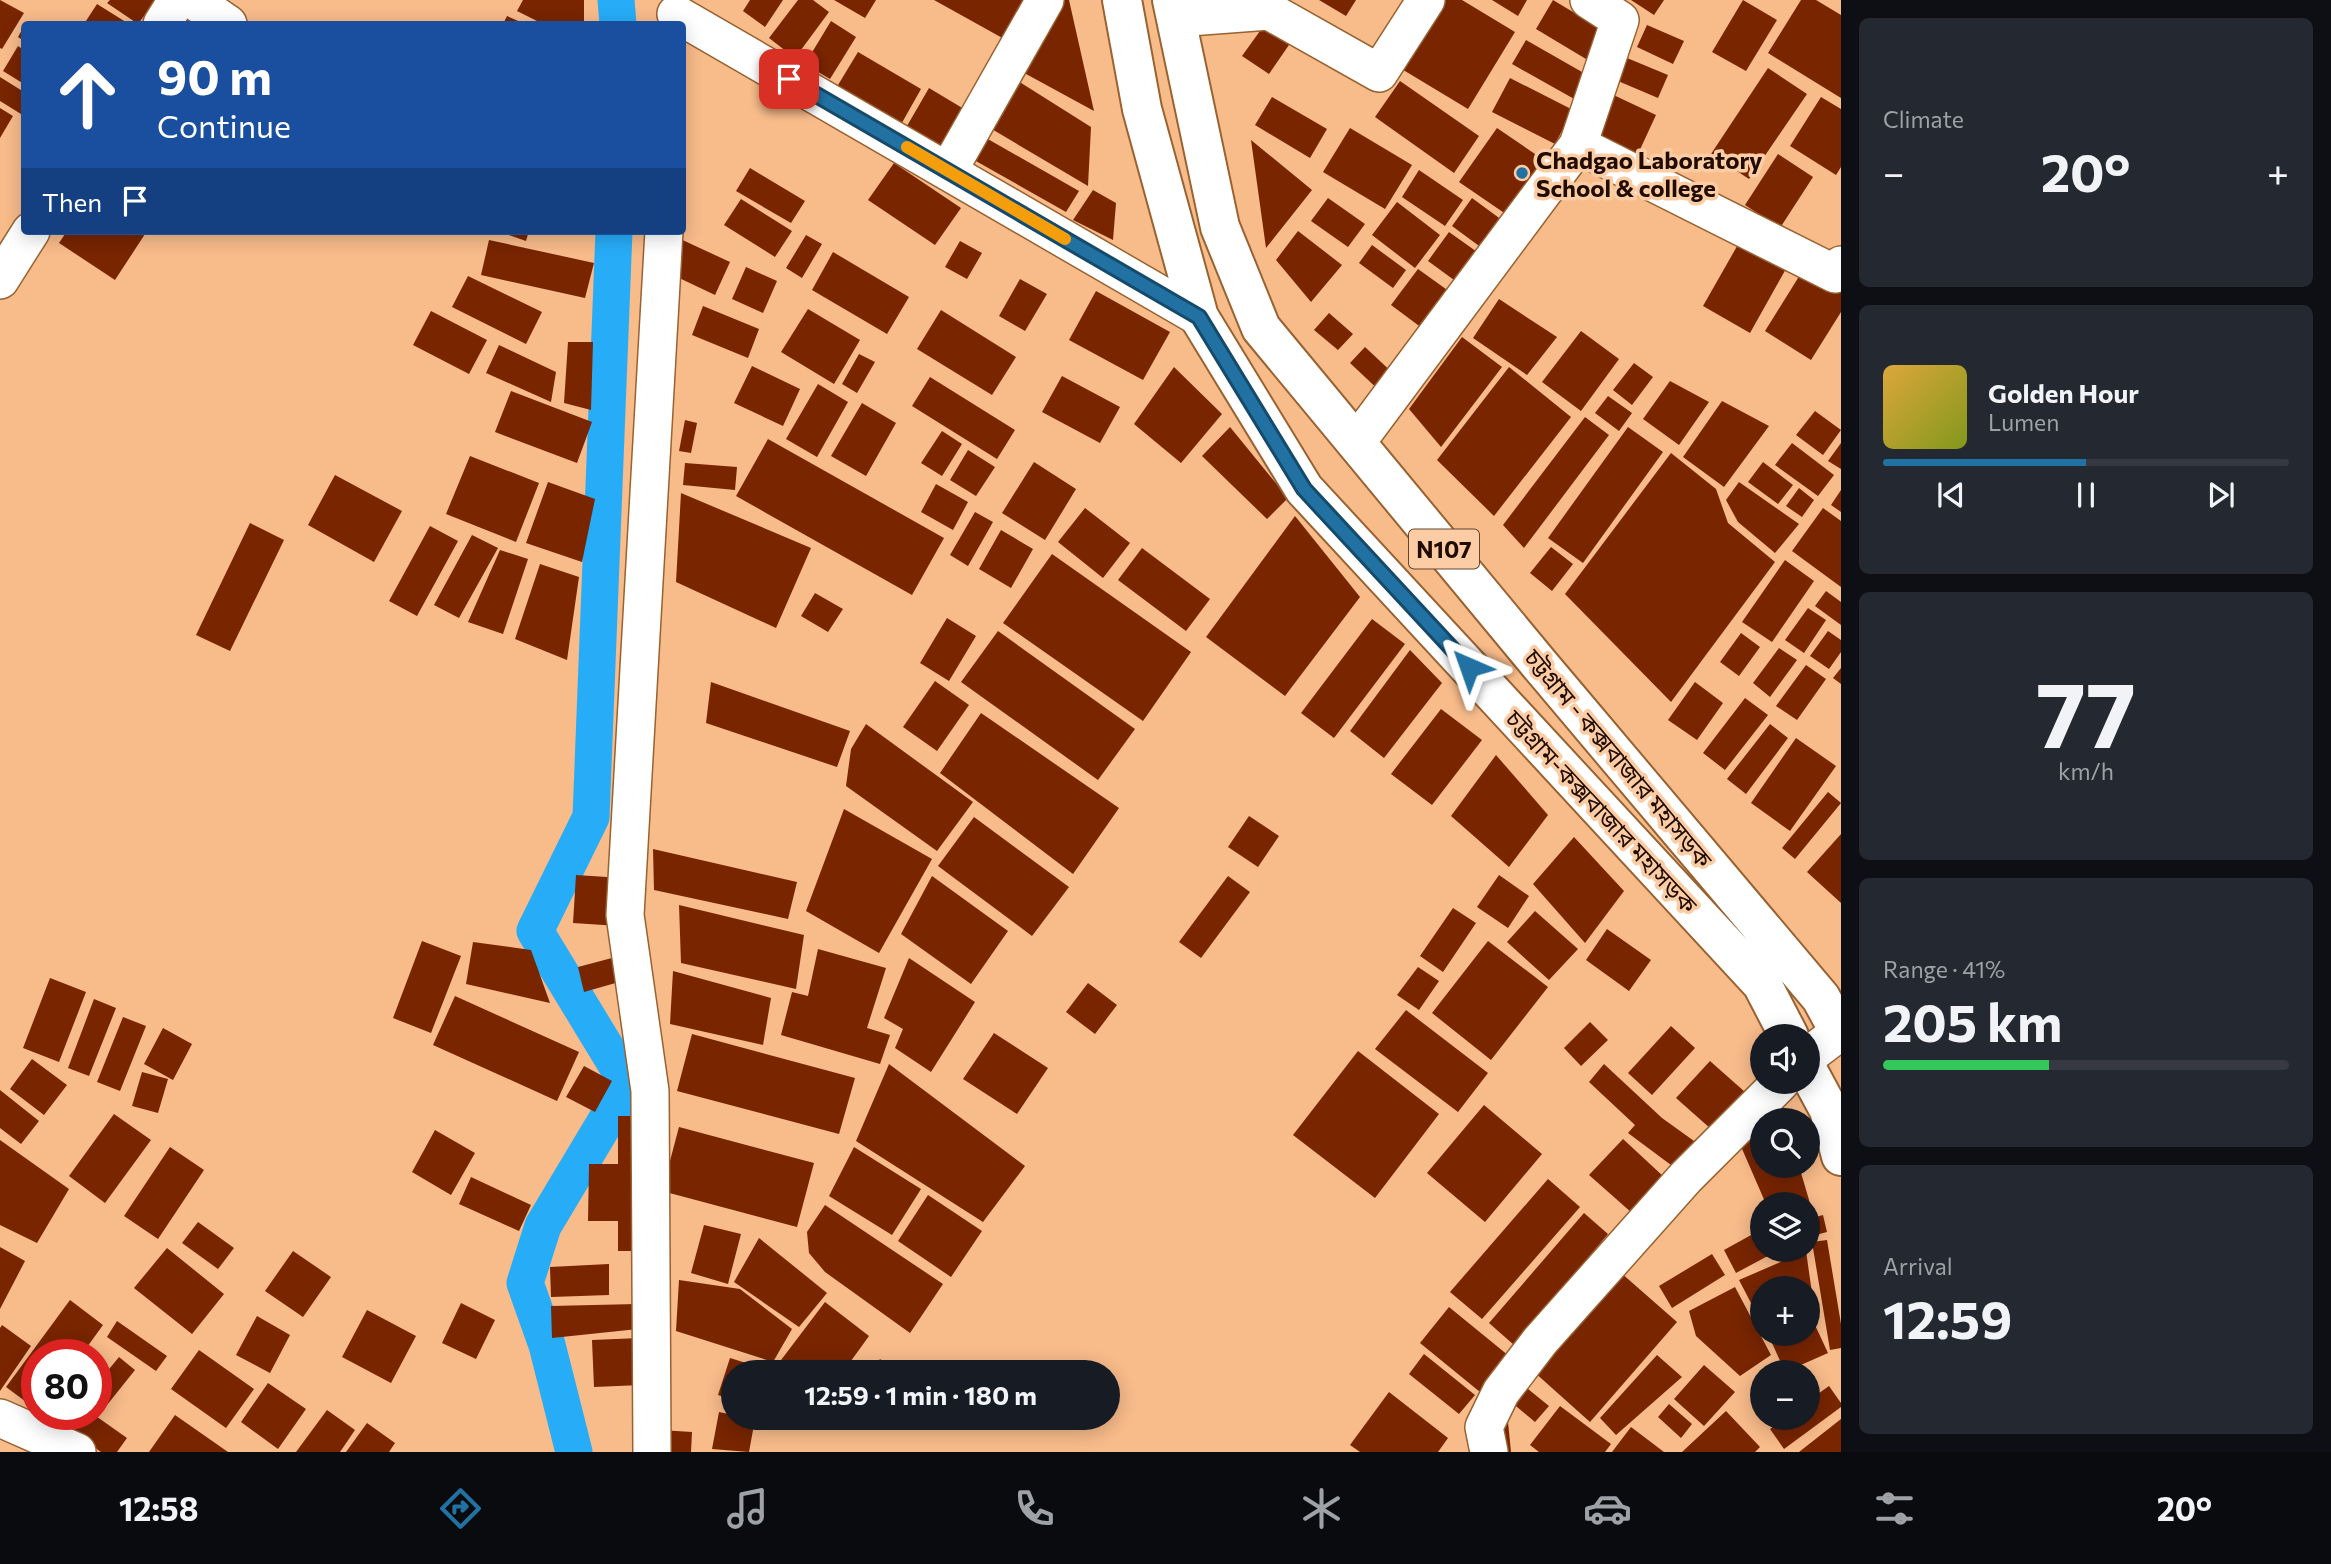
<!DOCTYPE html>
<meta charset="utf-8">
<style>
body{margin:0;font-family:Commissioner,"Noto Sans Bengali",sans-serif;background:#242831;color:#f1f3f6;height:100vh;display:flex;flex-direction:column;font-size:26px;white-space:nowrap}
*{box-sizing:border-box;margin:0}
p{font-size:23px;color:#9ea1a6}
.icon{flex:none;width:38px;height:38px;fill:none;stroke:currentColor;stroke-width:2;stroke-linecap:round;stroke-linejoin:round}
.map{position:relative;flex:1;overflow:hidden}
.panel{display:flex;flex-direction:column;gap:18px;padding:18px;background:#0d0f14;width:490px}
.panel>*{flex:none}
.guide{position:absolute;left:21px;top:21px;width:665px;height:214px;border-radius:7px;box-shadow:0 4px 18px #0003;background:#1a4fa0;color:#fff;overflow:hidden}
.tools{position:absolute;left:1750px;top:1024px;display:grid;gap:14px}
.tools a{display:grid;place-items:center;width:70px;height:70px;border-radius:50%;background:#171b24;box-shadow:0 4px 18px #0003;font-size:35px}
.speed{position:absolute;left:21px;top:1339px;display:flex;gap:14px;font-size:35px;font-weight:700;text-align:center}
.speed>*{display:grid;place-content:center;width:91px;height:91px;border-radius:50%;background:#171b24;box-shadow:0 4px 18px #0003;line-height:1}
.speed .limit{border:10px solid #d22;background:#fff;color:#111}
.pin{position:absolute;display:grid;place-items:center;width:60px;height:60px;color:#fff;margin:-30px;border-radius:14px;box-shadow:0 4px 10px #0006}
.me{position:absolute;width:77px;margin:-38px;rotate:317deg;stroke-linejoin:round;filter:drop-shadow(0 0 5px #0008)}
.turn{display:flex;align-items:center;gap:24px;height:147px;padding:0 21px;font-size:32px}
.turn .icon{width:91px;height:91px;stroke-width:2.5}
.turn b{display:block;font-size:49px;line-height:60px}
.then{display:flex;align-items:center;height:66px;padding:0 21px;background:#0003;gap:14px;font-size:26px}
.big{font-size:52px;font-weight:700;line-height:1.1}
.panel .card{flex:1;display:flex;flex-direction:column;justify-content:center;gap:10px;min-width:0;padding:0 24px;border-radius:10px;background:#242831}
.panel .dial{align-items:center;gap:0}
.dial b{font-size:91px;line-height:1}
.song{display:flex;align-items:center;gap:21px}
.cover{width:84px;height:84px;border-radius:10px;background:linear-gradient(135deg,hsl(40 70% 55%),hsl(70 70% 35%))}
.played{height:7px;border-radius:4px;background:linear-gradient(90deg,#2172a3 50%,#363941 50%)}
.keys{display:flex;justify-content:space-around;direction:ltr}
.heat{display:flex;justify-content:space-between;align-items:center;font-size:38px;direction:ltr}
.charge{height:10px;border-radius:5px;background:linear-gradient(90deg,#34c759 41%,#363941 0)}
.trip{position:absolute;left:721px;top:1360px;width:399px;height:70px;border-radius:35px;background:#171b24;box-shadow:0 4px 18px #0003;font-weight:700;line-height:70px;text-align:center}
.tabs{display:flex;height:112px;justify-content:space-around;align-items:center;background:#090b0e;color:#9ea1a6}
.tabs .icon{width:49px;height:49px}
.tabs .current{color:#2172a3}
.tabs b{font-size:32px;color:#f1f3f6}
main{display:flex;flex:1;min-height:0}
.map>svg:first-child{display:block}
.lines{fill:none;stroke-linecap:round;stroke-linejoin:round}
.canal{stroke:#27acf8;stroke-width:37}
.building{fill:#782500}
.street-casing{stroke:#986231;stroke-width:40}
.highway-casing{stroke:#986231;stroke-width:42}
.street{stroke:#fff;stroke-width:37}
.highway{stroke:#fff;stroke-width:38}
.route-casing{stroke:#154a6a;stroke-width:18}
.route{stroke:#2172a3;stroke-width:12}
.slow{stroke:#f59e0b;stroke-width:12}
.poi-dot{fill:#2172a3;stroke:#fccca4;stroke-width:2.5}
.labels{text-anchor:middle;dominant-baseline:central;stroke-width:7;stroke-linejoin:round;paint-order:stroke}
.shield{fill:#fccca4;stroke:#624631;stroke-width:2}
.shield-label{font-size:23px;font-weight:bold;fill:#200c00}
.poi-label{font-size:24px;font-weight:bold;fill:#200c00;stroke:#fccca4;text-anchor:start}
.street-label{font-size:24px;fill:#200c00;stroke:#fccca4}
</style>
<main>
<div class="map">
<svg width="1841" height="1452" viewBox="0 0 1841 1452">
<rect width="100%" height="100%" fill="#f8bb8a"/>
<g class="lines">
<path class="canal" d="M616 0 618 24
M574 1452 547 1345 525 1283 543 1226 628 1084 535 931 591 817 614 231"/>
</g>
<path class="building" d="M0 0 24 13 2 49 0 48Z
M110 0H156L138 24 107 3Z
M523 0H584V24H543L517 11Z
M750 0H783L765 27 743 11Z
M798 0H813L829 12 795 58 769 38Z
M834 0H876L865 18Z
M934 0H1040L1015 45Z
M1053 0H1069L1094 111 1015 68Z
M1319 0H1356L1346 16Z
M1441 0H1462L1515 32 1468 109 1400 68Z
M1492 0H1527L1518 16Z
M1553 0 1608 33 1591 62 1536 29Z
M1631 0H1664L1654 15Z
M1743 0 1777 20 1746 71 1712 52Z
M1801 0H1816L1841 15V98L1768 53Z
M97 4 129 24H84Z
M507 16 525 24H503Z
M831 21 856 37 830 79 805 64Z
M1265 24 1291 42 1269 74 1242 56Z
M1647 25 1684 41 1673 64 1637 47Z
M24 26V41L18 37Z
M1526 40 1589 76 1576 100 1512 64Z
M18 46 24 50V84L3 71Z
M858 52 921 89 899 128 835 90Z
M1627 58 1668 75 1658 98 1618 81Z
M1768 68 1807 94 1749 179 1711 154Z
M1010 76 1091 127 1088 186 990 128Z
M0 77 24 92V108L21 114 0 101Z
M1510 78 1573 110 1555 144 1492 112Z
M1400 81 1479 136 1454 173 1375 117Z
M929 88 969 112 946 150 907 126Z
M1605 91 1656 115 1637 156 1586 133Z
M1272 97 1327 129 1310 158 1255 125Z
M1821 97 1841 109V167L1836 175 1790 146Z
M0 108 13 116 0 138Z
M1350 128 1412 165 1385 209 1323 172Z
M1497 128 1554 167 1516 221 1459 182Z
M979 134 1079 191 1066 212 967 156Z
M1251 140 1312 190 1266 248Z
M1778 154 1813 177 1780 228 1745 205Z
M894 163 961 208 935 245 868 200Z
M750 168 805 201 791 223 736 191Z
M1419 170 1463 200 1445 226 1402 197Z
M1093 190 1116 203 1113 240 1073 220Z
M1328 198 1365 224 1348 247 1311 221Z
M1472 198 1510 226 1490 254 1452 226Z
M741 199 792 231 775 257 724 225Z
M1397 202 1440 235 1415 268 1372 235Z
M67 231H147L115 280 59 243Z
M497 231H529L526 241Z
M1298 231 1342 265 1311 302 1276 260Z
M1449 232 1487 259 1465 288 1428 261Z
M806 235 822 244 802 278 786 268Z
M676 237 730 262 715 295 675 276Z
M489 240 594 263 585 298 481 275Z
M960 241 982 253 967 279 945 267Z
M1740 241 1787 267 1750 333 1703 306Z
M1372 245 1406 270 1393 288 1359 263Z
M833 252 909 297 887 334 812 290Z
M746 267 777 281 763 313 732 299Z
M1418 269 1457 297 1430 334 1391 305Z
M1803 270 1841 293V312L1811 360 1765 331Z
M468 276 542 312 526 344 452 307Z
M1020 279 1047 294 1025 331 999 316Z
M1096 291 1170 332 1143 380 1069 340Z
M1499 299 1557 337 1527 375 1473 338Z
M703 306 759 329 748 358 692 335Z
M808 309 860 340 834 384 781 352Z
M941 310 1016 357 992 395 917 349Z
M431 311 487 340 469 374 413 345Z
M1329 313 1353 334 1338 350 1314 330Z
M1581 331 1619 359 1581 411 1542 382Z
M1462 337 1502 367 1441 447 1409 409Z
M568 342H593L591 410 564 403Z
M499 345 556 372 551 402 486 373Z
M1365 347 1397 377 1382 393 1350 363Z
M859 354 875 362 857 393 842 384Z
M1634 363 1653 377 1632 405 1613 390Z
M752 366 800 389 783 426 734 403Z
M1174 367 1222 414 1181 463 1134 424Z
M1509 367 1571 417 1494 516 1437 460Z
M1062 376 1120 407 1100 443 1042 412Z
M930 377 1015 430 997 459 912 406Z
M1670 381 1709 402 1679 445 1643 419Z
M818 384 848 402 817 457 786 439Z
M511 391 592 422 577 463 495 432Z
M1608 396 1632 413 1619 431 1595 413Z
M1722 401 1769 426 1724 487 1683 457Z
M862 403 896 423 866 476 831 456Z
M1815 411 1841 430 1823 455 1796 435Z
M1585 417 1609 435 1524 548 1503 525Z
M685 420 697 423 691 453 679 451Z
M1230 427 1288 498 1267 519 1202 456Z
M1628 427 1663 452 1583 563 1548 538Z
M942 431 962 444 942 476 921 463Z
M768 439 944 538 912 595 736 496Z
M1792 443 1834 475 1818 496 1775 465Z
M1841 443V469L1828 461Z
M968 450 995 467 976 496 950 480Z
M1671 453 1716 489 1728 523 1775 562 1671 702 1565 594Z
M470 456 539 483 516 542 446 514Z
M1034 462 1076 489 1045 540 1002 513Z
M1763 462 1793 485 1778 504 1748 482Z
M685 463 737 467 735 490 683 485Z
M335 475 402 511 374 562 308 525Z
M548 482 595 499 582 562 526 543Z
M1739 482 1799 524 1775 553 1738 522 1726 500Z
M936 484 968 502 953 530 921 512Z
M1799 488 1814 500 1802 517 1786 506Z
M1841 490V512L1831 505Z
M681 493 811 548 776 628 676 582Z
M1085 508 1130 543 1103 578 1058 542Z
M1823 508 1841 521V587L1792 551Z
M975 512 993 522 968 566 950 555Z
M1295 516 1360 597 1285 696 1206 637Z
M250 523 284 540 230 651 196 635Z
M430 526 458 541 417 616 389 601Z
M1001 530 1033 549 1011 588 979 569Z
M472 535 498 548 459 618 434 605Z
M1551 547 1573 564 1552 591 1530 573Z
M1142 548 1210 599 1186 631 1118 580Z
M500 550 528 559 503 634 468 622Z
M1052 554 1191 652 1143 721 1003 623Z
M1785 560 1814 581 1772 642 1742 622Z
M540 564 579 577 567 660 515 639Z
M1826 591 1841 602V625L1815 606Z
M815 593 843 609 828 632 801 616Z
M1808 608 1826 620 1804 653 1785 640Z
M947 618 976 636 949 681 920 663Z
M1372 619 1405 644 1334 738 1301 713Z
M998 631 1135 729 1098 780 961 682Z
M1828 631 1841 640V652L1829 669 1810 656Z
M1741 633 1760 647 1739 676 1720 662Z
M1779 648 1797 660 1770 697 1753 683Z
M1410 650 1442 683 1384 758 1350 731Z
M1806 665 1826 679 1797 720 1776 706Z
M1841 668V684L1833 678Z
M935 681 969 705 937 751 903 727Z
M711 682 850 731 837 767 706 723Z
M1695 682 1723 703 1697 740 1668 720Z
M1745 698 1768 715 1725 770 1703 753Z
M1441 709 1482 740 1432 805 1391 774Z
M981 713 1119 808 1073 874 940 773Z
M866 724 973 802 937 851 846 786 851 749Z
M1770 724 1788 738 1746 794 1727 779Z
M1796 738 1836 766 1790 831 1751 803Z
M1496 755 1548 815 1509 867 1451 816Z
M1828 792 1841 803 1795 859 1782 848Z
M844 809 932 859 879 953 806 911Z
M1249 816 1279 836 1258 867 1228 847Z
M974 817 1069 887 1032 936 938 866Z
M1841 834V903L1807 872Z
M1574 837 1624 891 1585 943 1533 884Z
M653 849 797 882 788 919 654 890Z
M576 875 622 878 619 926 573 923Z
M1499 875 1529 896 1508 928 1477 907Z
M932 876 1008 931 971 984 901 934Z
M1228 876 1250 892 1201 958 1179 942Z
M679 905 804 935 796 989 681 963Z
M1453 908 1476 923 1443 972 1420 956Z
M1535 911 1578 949 1549 980 1507 942Z
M1607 929 1651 960 1629 991 1586 960Z
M422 941 461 956 431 1033 393 1018Z
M1488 941 1548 987 1491 1060 1432 1013Z
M473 942 531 950 550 1003 466 984Z
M818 949 886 968 867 1028 890 1035 880 1064 781 1035 792 992 808 996Z
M627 954 633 978 584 992 578 967Z
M909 958 975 1002 931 1072 895 1048 903 1029 884 1018Z
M1418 967 1439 981 1419 1010 1397 995Z
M673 971 771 998 763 1045 670 1024Z
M50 978 86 992 59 1062 23 1048Z
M1088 983 1117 1005 1095 1034 1066 1012Z
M455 996 579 1052 557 1101 433 1045Z
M94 999 116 1008 89 1076 68 1068Z
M1406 1010 1488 1073 1458 1112 1375 1049Z
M123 1017 146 1026 120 1091 97 1082Z
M1590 1022 1608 1040 1581 1066 1564 1048Z
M1671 1026 1695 1048 1652 1095 1628 1073Z
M163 1028 192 1044 173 1080 144 1064Z
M994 1033 1048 1068 1017 1114 963 1079Z
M692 1034 855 1078 839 1134 677 1091Z
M1358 1051 1439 1114 1375 1198 1293 1135Z
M32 1059 67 1085 44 1115 10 1089Z
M1710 1061 1745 1092 1711 1129 1676 1098Z
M889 1064 1025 1166 983 1222 856 1141Z
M1604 1064 1662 1118 1694 1141 1675 1168 1628 1133 1635 1125 1589 1082Z
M584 1066 612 1081 595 1112 566 1097Z
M142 1072 168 1079 158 1113 132 1106Z
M1778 1089 1787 1120H1762V1166H1799L1812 1210 1808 1211V1204H1766L1736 1135Z
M0 1090 39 1121 21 1144 0 1128Z
M1484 1105 1542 1154 1485 1222 1427 1173Z
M114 1114 151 1140 105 1203 69 1176Z
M618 1116H640L639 1251H618V1221H588L589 1164H618Z
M679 1127 814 1163 797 1227 662 1191Z
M435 1130 475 1153 451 1195 412 1172Z
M1623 1139 1664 1177 1632 1213 1589 1175Z
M0 1140 69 1189 37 1243 0 1225Z
M170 1147 204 1170 158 1239 124 1216Z
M854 1147 921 1189 892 1235 829 1196Z
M471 1177 531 1205 519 1231 459 1204Z
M1548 1179 1580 1207 1482 1319 1450 1292Z
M928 1195 982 1231 951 1277 898 1241Z
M825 1205 943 1284 910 1333 825 1272 809 1253 807 1232Z
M1584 1213 1608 1234 1514 1345 1489 1323Z
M1823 1215 1827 1232 1808 1237V1219Z
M198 1222 234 1248 218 1269 182 1243Z
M704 1225 741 1234 728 1284 691 1273Z
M1762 1229V1250H1779L1736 1273 1724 1250Z
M759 1238 827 1293 799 1327 734 1282Z
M1827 1240 1841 1324V1348L1830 1350 1812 1242Z
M0 1247 25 1261 0 1309Z
M167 1248 224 1294 192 1334 134 1288Z
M293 1251 331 1277 303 1317 265 1291Z
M1806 1251 1813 1300 1808 1303V1288H1762V1324L1739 1280Z
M1712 1254 1725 1275 1672 1308 1659 1286Z
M609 1264V1295L551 1297 550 1267Z
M1620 1272 1677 1322 1590 1422 1533 1371Z
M679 1280 740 1289 792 1329 773 1362 676 1331Z
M1735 1287 1771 1355 1740 1376 1696 1336 1689 1311Z
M70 1300 103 1325 82 1354H37V1410L6 1387Z
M825 1302 869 1336 843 1372H772Z
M461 1303 495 1320 476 1359 442 1343Z
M637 1304 638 1329 552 1338 551 1306Z
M1449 1307 1509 1356 1480 1392 1420 1343Z
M367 1310 416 1336 391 1383 342 1357Z
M1808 1310 1828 1353 1785 1372 1768 1334H1808Z
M257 1316 290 1335 270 1373 236 1355Z
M117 1321 167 1356 156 1371 107 1337Z
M2 1325 31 1346 0 1391V1328Z
M640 1338 641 1385 594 1387 592 1340Z
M199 1350 254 1389 226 1428 171 1389Z
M1424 1354 1475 1395 1459 1414 1409 1374Z
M1657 1355 1682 1377 1616 1435 1600 1418Z
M119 1357 135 1370 103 1410 96 1405V1385Z
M730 1358 766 1369 765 1372H733V1400L718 1395Z
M880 1359 898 1372H870Z
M96 1363 103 1368 96 1378Z
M1704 1365 1735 1392 1704 1426 1674 1399Z
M1762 1380V1397L1754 1388Z
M268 1383 306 1409 278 1449 241 1422Z
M1523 1385 1549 1406 1535 1422 1510 1401Z
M1829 1386 1841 1403V1407L1784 1449 1770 1429 1786 1418H1808V1401Z
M1389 1392 1448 1438 1438 1452H1360L1350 1445Z
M1669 1404 1692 1424 1681 1438 1658 1417Z
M1560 1406 1611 1444 1605 1452H1539L1530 1445Z
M327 1410 355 1430 340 1452H296Z
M1726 1411 1760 1447 1755 1452H1682Z
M719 1412 733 1415V1418L755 1419 749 1452 712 1449Z
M1507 1412 1511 1452H1502L1498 1413Z
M48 1414H93L127 1438 117 1452H101Z
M175 1415 228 1452H149Z
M1841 1419V1452H1799Z
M367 1423 395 1443 389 1452H346Z
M1631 1427 1664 1452H1612Z
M660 1430 692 1432 691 1452H658Z"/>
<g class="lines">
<defs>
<path id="street" d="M193 0 228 24
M676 14 1199 317
M1176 18 1269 11 1379 73 1426 0
M162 24 177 0
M1578 145 1620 20 1589 0
M948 171 1045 0
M0 280 31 231
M1356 443 1578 145 1835 274 1841 265
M1808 1056 1841 1031
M0 1418 77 1452
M652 1452 650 1091 625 915 664 231
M1489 1452 1484 1427 1501 1392 1540 1341 1686 1177 1781 1082"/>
<path id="highway" d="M1122 0 1142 109 1199 317 1304 489 1762 984 1789 1036
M1172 0 1220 227 1261 328 1540 665 1821 998 1841 1035
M1808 1071 1829 1110 1841 1156"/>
</defs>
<use href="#street" class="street-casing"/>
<use href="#highway" class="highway-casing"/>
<use href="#street" class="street"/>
<use href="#highway" class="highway"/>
</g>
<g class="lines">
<defs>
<path id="route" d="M789 79 1199 317 1304 489 1469 667"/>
</defs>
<use href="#route" class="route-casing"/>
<use href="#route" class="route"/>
<path class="slow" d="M907 147 1065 239"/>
</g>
<circle class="poi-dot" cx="1522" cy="173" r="7"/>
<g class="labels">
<rect class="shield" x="1409" y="529.5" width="70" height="39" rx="5"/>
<g class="shield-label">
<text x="1444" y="549">N107</text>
</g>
<g class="poi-label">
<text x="1536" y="159">Chadgao Laboratory<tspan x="1536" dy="28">School &amp; college</tspan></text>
</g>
<g class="street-label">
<text transform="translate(1619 758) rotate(50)">চট্টগ্রাম - কক্সবাজার মহাসড়ক</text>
<text transform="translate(1602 811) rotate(47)">চট্টগ্রাম-কক্সবাজার মহাসড়ক</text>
</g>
</g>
</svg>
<div class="tools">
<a><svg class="icon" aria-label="sound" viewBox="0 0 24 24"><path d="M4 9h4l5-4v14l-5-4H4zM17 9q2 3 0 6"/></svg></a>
<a><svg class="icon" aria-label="search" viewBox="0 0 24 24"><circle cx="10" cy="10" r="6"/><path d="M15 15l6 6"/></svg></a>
<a><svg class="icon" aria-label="layers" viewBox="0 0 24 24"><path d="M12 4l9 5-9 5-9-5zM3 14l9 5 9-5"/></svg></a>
<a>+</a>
<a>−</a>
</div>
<div class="speed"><div class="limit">80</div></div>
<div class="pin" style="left:789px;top:79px;background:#d93025"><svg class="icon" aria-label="arrive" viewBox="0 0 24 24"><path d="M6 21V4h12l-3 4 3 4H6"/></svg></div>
<svg class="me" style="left:1469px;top:667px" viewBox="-20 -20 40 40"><path d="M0-17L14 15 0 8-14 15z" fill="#2172a3" stroke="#fff" stroke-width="4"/></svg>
<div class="trip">12:59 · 1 min · 180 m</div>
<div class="guide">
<div class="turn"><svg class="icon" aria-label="ahead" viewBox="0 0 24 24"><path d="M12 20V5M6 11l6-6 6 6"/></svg><div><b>90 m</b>Continue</div></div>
<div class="then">Then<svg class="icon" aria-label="arrive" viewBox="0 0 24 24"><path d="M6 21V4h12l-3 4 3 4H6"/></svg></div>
</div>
</div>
<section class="panel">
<div class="card"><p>Climate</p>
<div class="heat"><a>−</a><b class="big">20°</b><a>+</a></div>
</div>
<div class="card">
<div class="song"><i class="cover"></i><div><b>Golden Hour</b><p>Lumen</p></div></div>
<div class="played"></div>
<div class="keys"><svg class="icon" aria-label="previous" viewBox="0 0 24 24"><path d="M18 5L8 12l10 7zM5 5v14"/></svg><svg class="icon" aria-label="pause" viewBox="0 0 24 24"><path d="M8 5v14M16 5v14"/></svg><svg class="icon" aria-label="next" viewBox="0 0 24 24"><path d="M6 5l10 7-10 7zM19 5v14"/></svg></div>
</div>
<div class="card dial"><b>77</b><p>km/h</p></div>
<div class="card"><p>Range · 41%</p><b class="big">205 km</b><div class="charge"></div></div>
<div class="card"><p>Arrival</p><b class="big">12:59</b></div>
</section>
</main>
<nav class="tabs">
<b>12:58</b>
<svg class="icon current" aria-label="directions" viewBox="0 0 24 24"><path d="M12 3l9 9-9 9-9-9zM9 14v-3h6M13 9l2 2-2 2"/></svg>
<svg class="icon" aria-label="music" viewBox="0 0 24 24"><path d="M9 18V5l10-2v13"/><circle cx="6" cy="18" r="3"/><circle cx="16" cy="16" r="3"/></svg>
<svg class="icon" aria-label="phone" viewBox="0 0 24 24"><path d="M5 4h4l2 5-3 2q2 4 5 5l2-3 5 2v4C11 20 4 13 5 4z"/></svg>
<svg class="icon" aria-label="climate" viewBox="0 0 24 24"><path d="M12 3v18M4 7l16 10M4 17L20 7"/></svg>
<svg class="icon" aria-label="car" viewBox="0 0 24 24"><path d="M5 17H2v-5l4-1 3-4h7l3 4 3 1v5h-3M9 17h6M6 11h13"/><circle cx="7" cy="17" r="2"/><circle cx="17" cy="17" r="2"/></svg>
<svg class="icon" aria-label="filters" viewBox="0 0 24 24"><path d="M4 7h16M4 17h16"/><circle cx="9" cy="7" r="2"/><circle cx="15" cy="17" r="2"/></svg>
<b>20°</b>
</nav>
